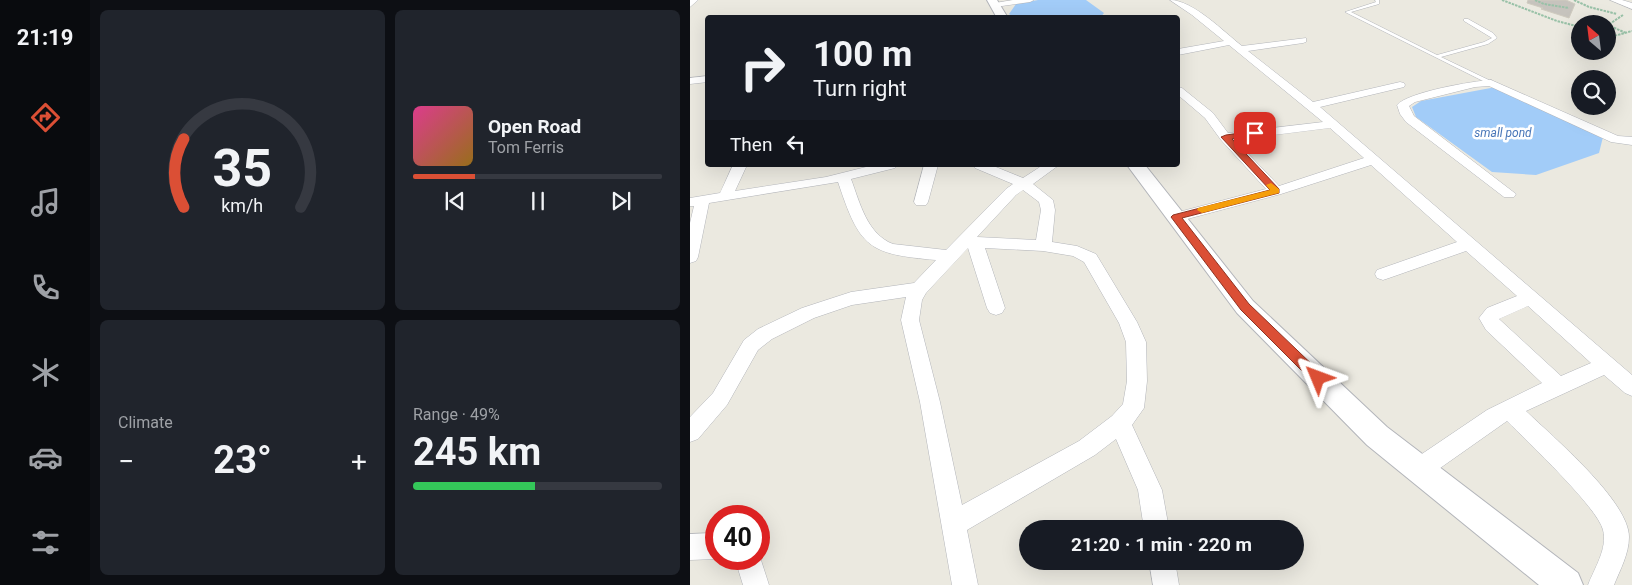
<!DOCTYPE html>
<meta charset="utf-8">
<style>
body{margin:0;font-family:Roboto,sans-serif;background:#20242c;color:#f1f3f6;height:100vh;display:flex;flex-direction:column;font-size:19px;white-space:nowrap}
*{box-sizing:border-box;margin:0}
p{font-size:16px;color:#9ea1a6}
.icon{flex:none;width:28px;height:28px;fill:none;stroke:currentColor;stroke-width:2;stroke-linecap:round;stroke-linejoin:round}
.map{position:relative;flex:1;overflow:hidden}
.drawer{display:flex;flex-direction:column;gap:10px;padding:10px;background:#0d0f14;width:600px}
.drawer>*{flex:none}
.guide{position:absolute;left:15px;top:15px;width:475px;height:152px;border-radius:5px;box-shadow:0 5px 20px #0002;background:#171b24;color:#f1f3f6;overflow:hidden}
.needle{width:32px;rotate:332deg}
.fabs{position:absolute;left:881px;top:15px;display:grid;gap:10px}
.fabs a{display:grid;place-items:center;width:45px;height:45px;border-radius:50%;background:#171b24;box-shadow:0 5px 20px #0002;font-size:25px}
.speed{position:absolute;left:15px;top:505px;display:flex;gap:10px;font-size:25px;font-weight:700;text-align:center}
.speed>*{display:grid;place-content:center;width:65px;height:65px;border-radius:50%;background:#171b24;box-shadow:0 5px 20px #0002;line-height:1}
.speed .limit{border:8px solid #d22;background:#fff;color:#111}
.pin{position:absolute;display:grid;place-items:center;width:42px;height:42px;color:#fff;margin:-21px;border-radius:10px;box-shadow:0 2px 8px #0006}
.me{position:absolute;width:55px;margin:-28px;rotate:314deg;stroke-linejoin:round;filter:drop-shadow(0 0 4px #0008)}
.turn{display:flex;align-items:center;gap:18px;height:105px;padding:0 25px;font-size:22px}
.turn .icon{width:65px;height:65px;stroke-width:2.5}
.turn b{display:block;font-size:35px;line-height:42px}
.then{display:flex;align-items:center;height:48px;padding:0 25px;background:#0003;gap:10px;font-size:19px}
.big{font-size:38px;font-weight:700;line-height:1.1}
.drawer .tile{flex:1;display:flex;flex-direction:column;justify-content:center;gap:8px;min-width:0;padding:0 18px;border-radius:8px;background:#20242c}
.drawer .dial{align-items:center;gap:0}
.dial svg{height:130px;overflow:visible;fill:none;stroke:#363941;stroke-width:7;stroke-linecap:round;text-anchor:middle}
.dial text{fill:#f1f3f6;stroke:none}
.song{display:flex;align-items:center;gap:15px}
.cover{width:60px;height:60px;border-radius:8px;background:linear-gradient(135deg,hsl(330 70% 55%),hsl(40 70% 35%))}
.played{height:5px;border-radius:2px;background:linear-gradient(90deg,#db4f35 25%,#363941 25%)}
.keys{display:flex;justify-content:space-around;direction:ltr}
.heat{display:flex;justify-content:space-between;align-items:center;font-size:28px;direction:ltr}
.charge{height:8px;border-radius:4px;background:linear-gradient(90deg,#34c759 49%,#363941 0)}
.drawer .tiles{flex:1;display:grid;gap:10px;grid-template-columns:repeat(2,1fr)}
.trip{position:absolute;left:329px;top:520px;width:285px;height:50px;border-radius:25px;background:#171b24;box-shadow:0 5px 20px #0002;font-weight:700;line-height:50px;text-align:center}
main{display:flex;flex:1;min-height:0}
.tab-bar{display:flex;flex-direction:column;width:90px;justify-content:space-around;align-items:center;background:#090b0e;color:#9ea1a6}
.tab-bar .icon{width:35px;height:35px}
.tab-bar .active{color:#db4f35}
.tab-bar b{font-size:22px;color:#f1f3f6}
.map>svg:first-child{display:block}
.water{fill:#a2ccf8}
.building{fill:#c6c3bd;stroke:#cfcbbf}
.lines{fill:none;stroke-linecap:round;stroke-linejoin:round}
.service-casing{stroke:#b3b5ba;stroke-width:1}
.minor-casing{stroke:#b3b5ba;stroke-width:1}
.tertiary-casing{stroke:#b3b5ba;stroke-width:2}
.path{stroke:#98c1a7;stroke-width:2;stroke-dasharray:2.5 1;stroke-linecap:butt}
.service{fill:#fff;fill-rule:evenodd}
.minor{fill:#fff;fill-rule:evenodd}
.tertiary{fill:#fff;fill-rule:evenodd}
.route{fill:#db4f35;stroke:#8e3322}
.slow{fill:#f59e0b}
.labels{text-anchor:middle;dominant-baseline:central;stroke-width:5;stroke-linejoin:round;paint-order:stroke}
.far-water-label{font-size:12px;font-style:italic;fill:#4876b8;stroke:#fff}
</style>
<main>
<nav class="tab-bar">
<b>21:19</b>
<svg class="icon active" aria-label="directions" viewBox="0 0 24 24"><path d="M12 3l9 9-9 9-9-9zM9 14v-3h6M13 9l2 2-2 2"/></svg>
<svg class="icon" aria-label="music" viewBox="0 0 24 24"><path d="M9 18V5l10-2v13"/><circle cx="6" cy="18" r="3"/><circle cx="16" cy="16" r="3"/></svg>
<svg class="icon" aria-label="phone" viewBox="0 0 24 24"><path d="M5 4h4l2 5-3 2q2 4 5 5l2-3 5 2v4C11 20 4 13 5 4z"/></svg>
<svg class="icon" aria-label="climate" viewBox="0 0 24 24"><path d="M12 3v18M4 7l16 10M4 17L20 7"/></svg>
<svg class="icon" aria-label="car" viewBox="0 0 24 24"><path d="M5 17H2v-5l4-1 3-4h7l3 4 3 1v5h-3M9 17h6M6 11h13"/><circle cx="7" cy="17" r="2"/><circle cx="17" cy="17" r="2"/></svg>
<svg class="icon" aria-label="filters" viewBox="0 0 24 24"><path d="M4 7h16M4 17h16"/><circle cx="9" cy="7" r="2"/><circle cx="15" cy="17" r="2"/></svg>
</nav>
<section class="drawer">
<div class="tiles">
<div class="tile dial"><svg viewBox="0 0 100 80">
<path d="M14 69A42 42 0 1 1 86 69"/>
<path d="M14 69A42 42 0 0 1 14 27" stroke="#db4f35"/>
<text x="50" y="56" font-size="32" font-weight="700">35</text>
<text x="50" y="72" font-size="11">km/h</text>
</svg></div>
<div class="tile">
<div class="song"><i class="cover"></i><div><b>Open Road</b><p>Tom Ferris</p></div></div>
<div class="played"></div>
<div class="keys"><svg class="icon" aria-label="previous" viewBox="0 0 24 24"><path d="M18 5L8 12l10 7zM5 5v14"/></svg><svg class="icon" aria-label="pause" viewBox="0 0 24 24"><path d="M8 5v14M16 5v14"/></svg><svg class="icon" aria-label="next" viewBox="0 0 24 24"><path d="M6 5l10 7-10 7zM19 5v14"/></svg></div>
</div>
<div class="tile"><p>Climate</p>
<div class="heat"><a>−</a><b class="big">23°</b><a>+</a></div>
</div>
<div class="tile"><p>Range · 49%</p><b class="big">245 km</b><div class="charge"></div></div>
</div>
</section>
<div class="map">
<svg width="942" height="585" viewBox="0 0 942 585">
<rect width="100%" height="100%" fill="#ebe9e0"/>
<path class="water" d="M348 0H396L414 13 410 18H325L319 14 326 4Z
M806 87 913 137 909 153 846 175 802 172 726 117 722 107 731 101Z"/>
<path class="building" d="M838 0H876L885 4 879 18 851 9 853 8 837 3Z"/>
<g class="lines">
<defs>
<path id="service" d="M685 0H689V4L661 12 747 55 794 42 802 38 774 21V19H778L803 33 807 38 798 44 751 57 803 82V84H799L655 12 686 2Z"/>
<path id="minor" d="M0 0H8L0 7Z
M323 0H344L340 2 305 7 301 5 305 3Z
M480 0C503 0 534 32 552 46L616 38V42L613 43 558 51 623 102 710 82 714 83 715 85 714 87 630 107 942 375V396L935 393 914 375 836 411C863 437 939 501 939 537 939 554 930 570 924 585H898C904 569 918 548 913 530 908 508 837 441 817 421L736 478 728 481 720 478 716 470 720 462 797 410 852 383 796 330 789 318 797 308 827 296 776 251 699 278 693 280 687 278 685 274 687 270 767 242 681 165 591 194 486 222 481 220 478 217 481 214 576 189 531 140 515 118 488 95V87L492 88 523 113 538 133 633 122 539 45 488 55V49L534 41 502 15ZM640 128 674 158 589 186 545 140ZM838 306 901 363 871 376 809 319Z
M920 0H932L942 3V9Z
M18 76V82L0 84V78Z
M801 80 928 136 942 137V145L921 142 799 86 785 87 725 102 719 106 724 116 826 194 824 197H814L716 122 710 114 707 105C718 92 783 81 801 80Z
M43 165H57L45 191 136 177 184 165H207L205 168 161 179C170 203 177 234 203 244L256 250 316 189 323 184 285 168 283 165H301L333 178 353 165H369L343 184 363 200 365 210 362 242 387 246 406 254 447 322 456 342 457 381 454 408 442 425 472 490 479 529H454L448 490 426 439 405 455 277 530 288 585H262L230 402 211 320 216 297 162 305 124 318 82 339 68 350 37 405 8 439 0 442V417L23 393 54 340 68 329 112 308 161 292 224 283 246 260C178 254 170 248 148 182L19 203 8 257 6 261 0 263V223L4 206H0V198L30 193ZM333 190 349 202 351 210 346 240 287 237 326 195ZM278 248 297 308 300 313 306 315 312 313 315 308 295 248 353 251 383 256 394 262 429 323 436 342 437 381 433 404 422 416 389 441 272 505 250 402 229 320 232 300 236 293Z
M234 165H248L238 202 236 205H226L224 202Z
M26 533V559L0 560V534Z
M69 554 79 585H53L45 559H69Z
M459 561H485L489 585H463Z"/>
<path id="tertiary" d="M297 0H307L318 18H307Z
M437 165H455L563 301 697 427 888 573 893 585H849L677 445 547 313Z"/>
</defs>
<use href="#service" class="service-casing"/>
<use href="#minor" class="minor-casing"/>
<use href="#tertiary" class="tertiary-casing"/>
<path class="path" d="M812 0 867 21 890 27
M845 0 854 4 879 8
M884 0 899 7 927 14
M933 15 918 25 936 33
M918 34 924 36 942 31"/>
<use href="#service" class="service"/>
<use href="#minor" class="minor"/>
<use href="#tertiary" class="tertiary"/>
</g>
<path class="route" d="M565 131H568V135L542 139 589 189V193L492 218 559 304 632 374 634 378 632 382 628 383 623 382 551 310 481 217 483 215 580 190 531 137 536 135Z"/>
<path class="slow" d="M581 183 589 189V193L512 213 507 210 508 208 580 190 576 185Z"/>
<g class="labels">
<g class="far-water-label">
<text x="813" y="133">small pond</text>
</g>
</g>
</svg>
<div class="fabs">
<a><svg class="needle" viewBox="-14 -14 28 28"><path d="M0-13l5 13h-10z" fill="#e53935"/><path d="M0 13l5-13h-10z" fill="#9ea1a6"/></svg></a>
<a><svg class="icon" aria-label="search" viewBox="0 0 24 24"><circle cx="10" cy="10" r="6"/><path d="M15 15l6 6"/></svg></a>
</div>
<div class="speed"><div class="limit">40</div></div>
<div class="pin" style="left:565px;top:133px;background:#d93025"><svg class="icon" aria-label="arrive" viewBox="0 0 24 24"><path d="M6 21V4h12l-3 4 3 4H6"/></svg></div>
<svg class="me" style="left:628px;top:378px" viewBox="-20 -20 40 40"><path d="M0-17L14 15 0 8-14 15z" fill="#db4f35" stroke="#fff" stroke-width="4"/></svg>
<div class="trip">21:20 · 1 min · 220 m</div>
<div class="guide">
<div class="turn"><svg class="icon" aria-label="right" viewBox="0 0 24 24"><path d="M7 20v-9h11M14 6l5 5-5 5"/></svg><div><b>100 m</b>Turn right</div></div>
<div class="then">Then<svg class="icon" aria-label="left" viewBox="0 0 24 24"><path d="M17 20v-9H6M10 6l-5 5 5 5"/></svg></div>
</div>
</div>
</main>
